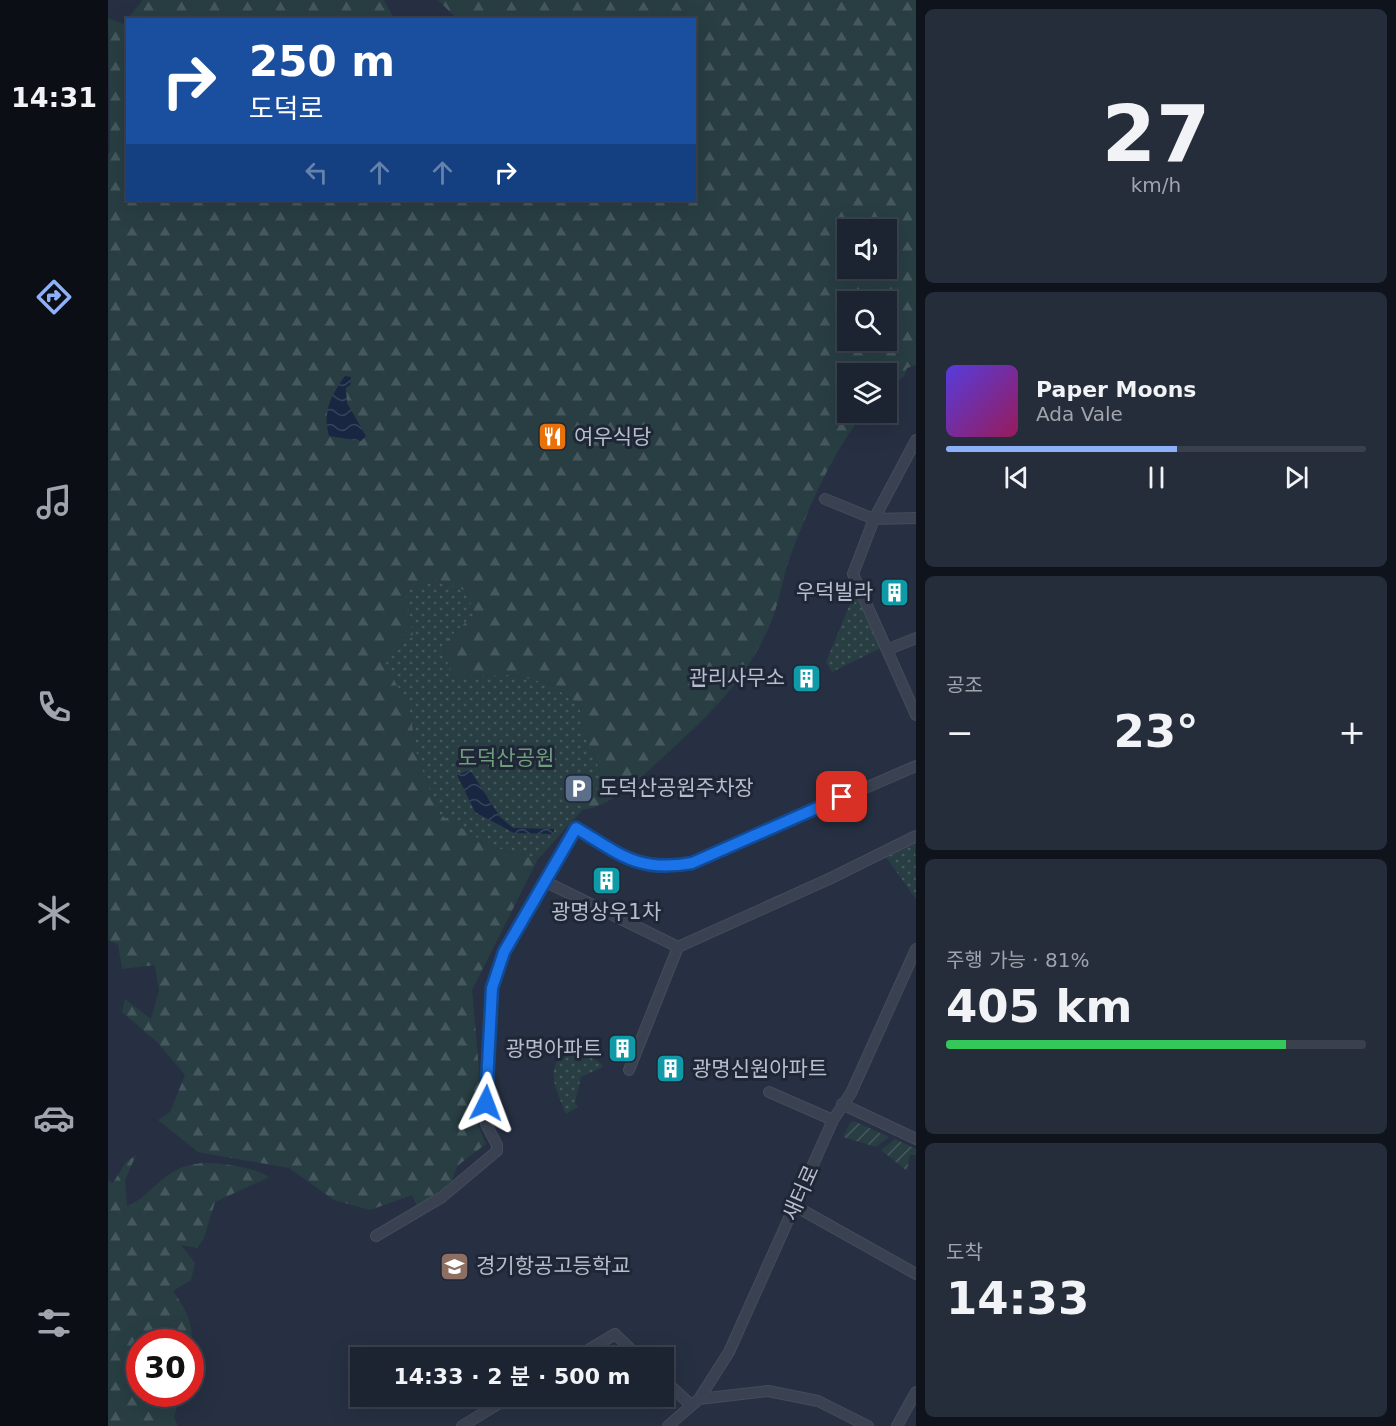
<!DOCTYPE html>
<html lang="ko">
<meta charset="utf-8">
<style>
body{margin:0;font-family:"DejaVu Sans","Noto Sans KR",sans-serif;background:#252c3a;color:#f1f3f6;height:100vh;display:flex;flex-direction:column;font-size:22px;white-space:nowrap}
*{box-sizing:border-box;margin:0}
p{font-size:20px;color:#a0a4ac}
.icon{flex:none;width:33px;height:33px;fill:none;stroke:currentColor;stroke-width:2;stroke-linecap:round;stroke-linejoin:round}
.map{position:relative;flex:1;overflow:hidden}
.panel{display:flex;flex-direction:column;gap:9px;padding:9px;background:#0f141c;width:480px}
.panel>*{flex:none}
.top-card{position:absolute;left:18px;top:18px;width:570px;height:183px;border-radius:0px;box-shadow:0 6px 24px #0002,0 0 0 2px #3a414d;background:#1a4fa0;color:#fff;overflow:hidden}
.fabs{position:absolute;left:729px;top:219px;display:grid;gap:12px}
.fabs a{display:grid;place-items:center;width:60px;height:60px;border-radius:0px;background:#1c2432;box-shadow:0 6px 24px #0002,0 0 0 2px #3a414d;font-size:30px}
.speed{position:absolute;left:18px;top:1329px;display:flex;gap:12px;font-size:30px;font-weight:700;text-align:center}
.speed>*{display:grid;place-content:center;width:78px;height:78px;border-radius:50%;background:#1c2432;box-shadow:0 6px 24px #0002,0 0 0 2px #3a414d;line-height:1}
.speed .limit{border:9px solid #d22;background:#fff;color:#111}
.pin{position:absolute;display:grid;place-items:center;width:51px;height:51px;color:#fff;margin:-26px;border-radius:12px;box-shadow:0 3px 9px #0006}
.me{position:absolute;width:66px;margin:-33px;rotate:3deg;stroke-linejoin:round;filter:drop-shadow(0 0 4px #0008)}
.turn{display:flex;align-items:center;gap:21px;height:126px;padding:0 24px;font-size:27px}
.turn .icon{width:78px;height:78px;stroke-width:2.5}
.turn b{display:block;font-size:42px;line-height:51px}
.lanes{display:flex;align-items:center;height:57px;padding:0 24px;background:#0003;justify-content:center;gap:30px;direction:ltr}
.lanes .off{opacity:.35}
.big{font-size:45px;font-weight:600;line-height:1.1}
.panel .widget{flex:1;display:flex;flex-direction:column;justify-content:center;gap:9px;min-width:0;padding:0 21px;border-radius:9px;background:#252c3a}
.panel .dial{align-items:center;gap:0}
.dial b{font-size:78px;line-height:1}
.song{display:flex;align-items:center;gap:18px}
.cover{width:72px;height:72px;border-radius:9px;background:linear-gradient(135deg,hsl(250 70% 55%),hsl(330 70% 35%))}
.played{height:6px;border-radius:3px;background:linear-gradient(90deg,#8eb0f9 55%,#3a414d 55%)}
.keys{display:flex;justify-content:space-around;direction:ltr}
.heat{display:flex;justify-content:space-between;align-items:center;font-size:33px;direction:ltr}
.charge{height:9px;border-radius:4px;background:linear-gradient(90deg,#34c759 81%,#3a414d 0)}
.trip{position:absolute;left:242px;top:1347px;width:324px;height:60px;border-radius:0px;background:#1c2432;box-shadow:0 6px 24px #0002,0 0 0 2px #3a414d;font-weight:600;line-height:60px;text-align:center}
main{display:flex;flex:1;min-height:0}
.tab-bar{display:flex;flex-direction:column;width:108px;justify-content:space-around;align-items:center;background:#0b0e14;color:#a0a4ac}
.tab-bar .icon{width:42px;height:42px}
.tab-bar .on{color:#8eb0f9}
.tab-bar b{font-size:27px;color:#f1f3f6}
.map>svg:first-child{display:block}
.grass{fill:url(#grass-dots)}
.forest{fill:url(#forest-firs);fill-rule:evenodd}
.garden{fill:url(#garden-furrows)}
.water{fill:url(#water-waves)}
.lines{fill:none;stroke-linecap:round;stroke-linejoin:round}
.minor-casing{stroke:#444b5b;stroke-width:12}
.minor{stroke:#3a4252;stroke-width:10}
.route-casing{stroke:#114b97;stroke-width:15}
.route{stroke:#1a73e8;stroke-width:10}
.labels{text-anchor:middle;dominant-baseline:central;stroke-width:6;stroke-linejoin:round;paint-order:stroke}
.poi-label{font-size:21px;fill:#b7bdcc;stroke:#1f2737;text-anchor:start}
.park-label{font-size:21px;fill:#6e9d7c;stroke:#1f2737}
.street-label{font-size:21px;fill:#b7bdcc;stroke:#1f2737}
</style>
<main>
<nav class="tab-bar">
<b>14:31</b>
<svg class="icon on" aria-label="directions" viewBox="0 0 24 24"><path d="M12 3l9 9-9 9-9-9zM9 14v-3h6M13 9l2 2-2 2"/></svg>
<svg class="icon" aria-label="music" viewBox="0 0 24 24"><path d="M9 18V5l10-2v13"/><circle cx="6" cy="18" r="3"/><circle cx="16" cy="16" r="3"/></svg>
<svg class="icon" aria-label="phone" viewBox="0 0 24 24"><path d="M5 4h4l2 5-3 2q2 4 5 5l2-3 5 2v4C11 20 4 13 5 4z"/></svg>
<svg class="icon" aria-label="climate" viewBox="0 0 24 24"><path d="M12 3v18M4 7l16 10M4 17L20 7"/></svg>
<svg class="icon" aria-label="car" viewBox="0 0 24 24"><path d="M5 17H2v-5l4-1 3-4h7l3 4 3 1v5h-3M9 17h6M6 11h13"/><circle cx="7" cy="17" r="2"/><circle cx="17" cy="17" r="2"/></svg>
<svg class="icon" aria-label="filters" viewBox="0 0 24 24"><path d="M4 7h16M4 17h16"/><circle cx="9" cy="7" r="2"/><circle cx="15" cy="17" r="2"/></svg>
</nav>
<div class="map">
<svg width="808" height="1426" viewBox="0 0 808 1426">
<defs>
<pattern id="grass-dots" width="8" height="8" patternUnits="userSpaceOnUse" patternTransform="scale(1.5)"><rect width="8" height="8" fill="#283e43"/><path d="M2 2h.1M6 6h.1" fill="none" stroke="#45585d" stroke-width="1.8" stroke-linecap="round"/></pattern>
<pattern id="forest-firs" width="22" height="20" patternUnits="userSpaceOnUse" patternTransform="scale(1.5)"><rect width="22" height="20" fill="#283e43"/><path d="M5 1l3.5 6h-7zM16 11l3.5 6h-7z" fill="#45585d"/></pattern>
<pattern id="garden-furrows" width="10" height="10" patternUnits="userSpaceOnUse" patternTransform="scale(1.5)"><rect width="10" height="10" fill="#283e43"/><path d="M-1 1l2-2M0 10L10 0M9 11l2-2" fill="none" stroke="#45585d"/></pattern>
<pattern id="water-waves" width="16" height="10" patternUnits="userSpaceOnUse" patternTransform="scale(1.5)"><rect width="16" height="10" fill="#182641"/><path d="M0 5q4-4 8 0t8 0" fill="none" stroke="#37445b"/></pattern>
</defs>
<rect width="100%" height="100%" fill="#263042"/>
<path class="grass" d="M329 579 358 591 367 614 335 643 343 676 403 675 440 683 472 705 474 727 494 776 485 798 430 859 384 847 331 815 309 756 301 705 276 665 293 638 305 635 297 591Z
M749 587 773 648 724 672 718 662Z
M807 842 808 897 807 898 778 857Z
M473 1049C479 1058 490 1058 495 1067L473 1077 467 1103 470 1107 458 1114C452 1098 440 1078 449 1061Z"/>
<path class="forest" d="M35 0H276L286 19 20 20V200H586V20L349 19 330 0H808V365L799 368 796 376 779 389 778 374H740V412L756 413C723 455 701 506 682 557 674 580 671 605 661 627 634 686 599 716 553 759 531 779 504 806 474 810L485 798 494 776 474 727 472 705 440 683 403 675 343 676 335 643 367 614 358 591 329 579 297 591 305 635 293 638 277 665 301 705 309 756 331 814 384 847 430 859 364 990 372 1080 367 1119 378 1144 349 1166 343 1184 309 1206 304 1195 262 1210 226 1200 181 1168 90 1152 50 1120 62 1112 77 1075 50 1043 14 1012 17 999 43 1019 51 991 47 965 14 969 10 944 0 940V155L2 151 0 18 15 24ZM740 230H778V268H740ZM740 302H778V340H740Z
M28 1155 17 1180 19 1206C33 1200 38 1194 49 1184 71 1163 92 1160 122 1165 136 1168 149 1169 161 1177L107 1202 96 1238 89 1248 73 1245 87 1263 83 1280 65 1291C82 1316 86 1326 83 1356L82 1342H32V1394H72L66 1418 70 1426H0V1181L5 1183 18 1162Z"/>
<path class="garden" d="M746 1121 781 1137 768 1147 735 1137 742 1123Z
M787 1139 808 1149V1155H802L799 1171 773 1150Z"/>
<path class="water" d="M237 376 243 377 242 385 238 388 239 403 258 436 253 441 221 436C214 411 223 396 237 376Z
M362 770 392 817 405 828 446 829V834L406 833 367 812 349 775Z"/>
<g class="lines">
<defs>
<path id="minor" d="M808 440 766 519 745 574 808 715
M717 499 766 519 808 518
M781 649 808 638
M808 766 584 863C533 872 510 853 468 827L436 881 570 947 721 879 808 836
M521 1070 570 947
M661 1092 725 1120
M734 1104 808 1139
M687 1206 808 1274
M268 1236 334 1197 389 1151V1145L378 1124 384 988 396 952 436 881
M467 1358 507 1334 532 1358
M555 1379 583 1405
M591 1399 660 1391 710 1401 760 1426
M354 1426 403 1396
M560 1426 591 1399 621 1352 725 1120 743 1093 808 949
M789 1426 808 1392"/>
</defs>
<use href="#minor" class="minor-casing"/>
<use href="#minor" class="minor"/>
</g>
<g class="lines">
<defs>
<path id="route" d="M378 1103 384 988 396 952 468 828C512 854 530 873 584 863L734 797"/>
</defs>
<use href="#route" class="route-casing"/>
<use href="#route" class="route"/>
</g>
<defs>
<symbol id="restaurant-square" viewBox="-11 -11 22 22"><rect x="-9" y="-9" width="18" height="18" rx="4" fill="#e8710a" stroke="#1f2737"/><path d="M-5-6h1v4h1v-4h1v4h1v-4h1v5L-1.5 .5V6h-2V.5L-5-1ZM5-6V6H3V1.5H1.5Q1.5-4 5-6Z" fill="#fff"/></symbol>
<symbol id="building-square" viewBox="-11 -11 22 22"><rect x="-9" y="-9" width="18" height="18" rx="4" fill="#0f9aa8" stroke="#1f2737"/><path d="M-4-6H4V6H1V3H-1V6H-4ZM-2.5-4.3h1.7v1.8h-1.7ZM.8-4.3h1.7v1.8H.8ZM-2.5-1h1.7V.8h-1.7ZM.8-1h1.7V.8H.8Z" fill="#fff"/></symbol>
<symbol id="parking-square" viewBox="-11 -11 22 22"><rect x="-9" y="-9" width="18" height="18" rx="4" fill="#5c6f8a" stroke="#1f2737"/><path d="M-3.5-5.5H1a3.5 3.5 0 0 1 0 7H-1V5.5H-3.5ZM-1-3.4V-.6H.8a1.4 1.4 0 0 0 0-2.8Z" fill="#fff"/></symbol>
<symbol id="school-square" viewBox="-11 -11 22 22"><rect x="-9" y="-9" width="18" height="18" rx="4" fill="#8d6e63" stroke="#1f2737"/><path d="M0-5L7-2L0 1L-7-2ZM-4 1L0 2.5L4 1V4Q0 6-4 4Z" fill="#fff"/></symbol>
</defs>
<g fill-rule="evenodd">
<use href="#restaurant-square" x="428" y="420" width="33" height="33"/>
<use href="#building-square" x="770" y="576" width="33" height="33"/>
<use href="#building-square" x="682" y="662" width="33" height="33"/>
<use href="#parking-square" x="454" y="772" width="33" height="33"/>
<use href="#building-square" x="482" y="864" width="33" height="33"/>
<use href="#building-square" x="498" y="1032" width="33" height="33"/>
<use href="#building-square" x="546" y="1052" width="33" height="33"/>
<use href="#school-square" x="330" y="1250" width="33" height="33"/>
</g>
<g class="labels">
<g class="poi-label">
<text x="466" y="437">여우식당</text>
<text x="765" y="592" text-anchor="end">우덕빌라</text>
<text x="677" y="678" text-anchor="end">관리사무소</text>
<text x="491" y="788">도덕산공원주차장</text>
<text x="498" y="912" text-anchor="middle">광명상우1차</text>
<text x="494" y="1049" text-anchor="end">광명아파트</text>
<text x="584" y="1069">광명신원아파트</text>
<text x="368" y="1266">경기항공고등학교</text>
</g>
<g class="park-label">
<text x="398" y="758">도덕산공원</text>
</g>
<g class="street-label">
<text transform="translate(693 1193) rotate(-66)">새터로</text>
</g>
</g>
</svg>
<div class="fabs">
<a><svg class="icon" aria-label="sound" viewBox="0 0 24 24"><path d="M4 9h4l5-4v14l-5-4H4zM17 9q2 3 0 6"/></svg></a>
<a><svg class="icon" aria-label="search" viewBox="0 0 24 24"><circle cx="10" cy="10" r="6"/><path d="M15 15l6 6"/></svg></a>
<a><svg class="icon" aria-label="layers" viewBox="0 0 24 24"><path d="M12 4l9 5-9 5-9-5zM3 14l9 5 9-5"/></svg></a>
</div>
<div class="speed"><div class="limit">30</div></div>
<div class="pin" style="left:734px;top:797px;background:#d93025"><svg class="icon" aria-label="arrive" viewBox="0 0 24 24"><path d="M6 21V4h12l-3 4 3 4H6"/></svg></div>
<svg class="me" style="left:378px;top:1103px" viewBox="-20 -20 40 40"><path d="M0-17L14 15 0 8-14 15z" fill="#1a73e8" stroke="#fff" stroke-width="4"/></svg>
<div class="trip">14:33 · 2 분 · 500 m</div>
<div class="top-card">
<div class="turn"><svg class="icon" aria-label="right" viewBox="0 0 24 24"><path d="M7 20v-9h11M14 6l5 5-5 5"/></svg><div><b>250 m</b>도덕로</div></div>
<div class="lanes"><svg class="icon off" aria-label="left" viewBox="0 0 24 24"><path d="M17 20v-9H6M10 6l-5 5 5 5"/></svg><svg class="icon off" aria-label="ahead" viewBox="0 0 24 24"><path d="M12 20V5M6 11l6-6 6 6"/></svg><svg class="icon off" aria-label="ahead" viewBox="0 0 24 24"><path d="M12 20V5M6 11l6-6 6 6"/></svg><svg class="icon" aria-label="right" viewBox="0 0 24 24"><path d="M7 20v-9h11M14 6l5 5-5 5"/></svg></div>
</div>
</div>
<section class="panel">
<div class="widget dial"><b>27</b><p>km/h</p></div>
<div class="widget">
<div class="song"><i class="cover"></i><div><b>Paper Moons</b><p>Ada Vale</p></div></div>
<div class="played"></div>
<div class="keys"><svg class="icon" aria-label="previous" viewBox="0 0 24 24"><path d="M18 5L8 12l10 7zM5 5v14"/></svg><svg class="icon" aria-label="pause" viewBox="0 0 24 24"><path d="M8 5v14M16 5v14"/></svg><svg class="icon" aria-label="next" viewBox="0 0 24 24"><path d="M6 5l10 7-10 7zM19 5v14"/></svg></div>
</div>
<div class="widget"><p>공조</p>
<div class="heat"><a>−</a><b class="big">23°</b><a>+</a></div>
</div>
<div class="widget"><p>주행 가능 · 81%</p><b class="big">405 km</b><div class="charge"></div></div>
<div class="widget"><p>도착</p><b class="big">14:33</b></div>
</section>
</main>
